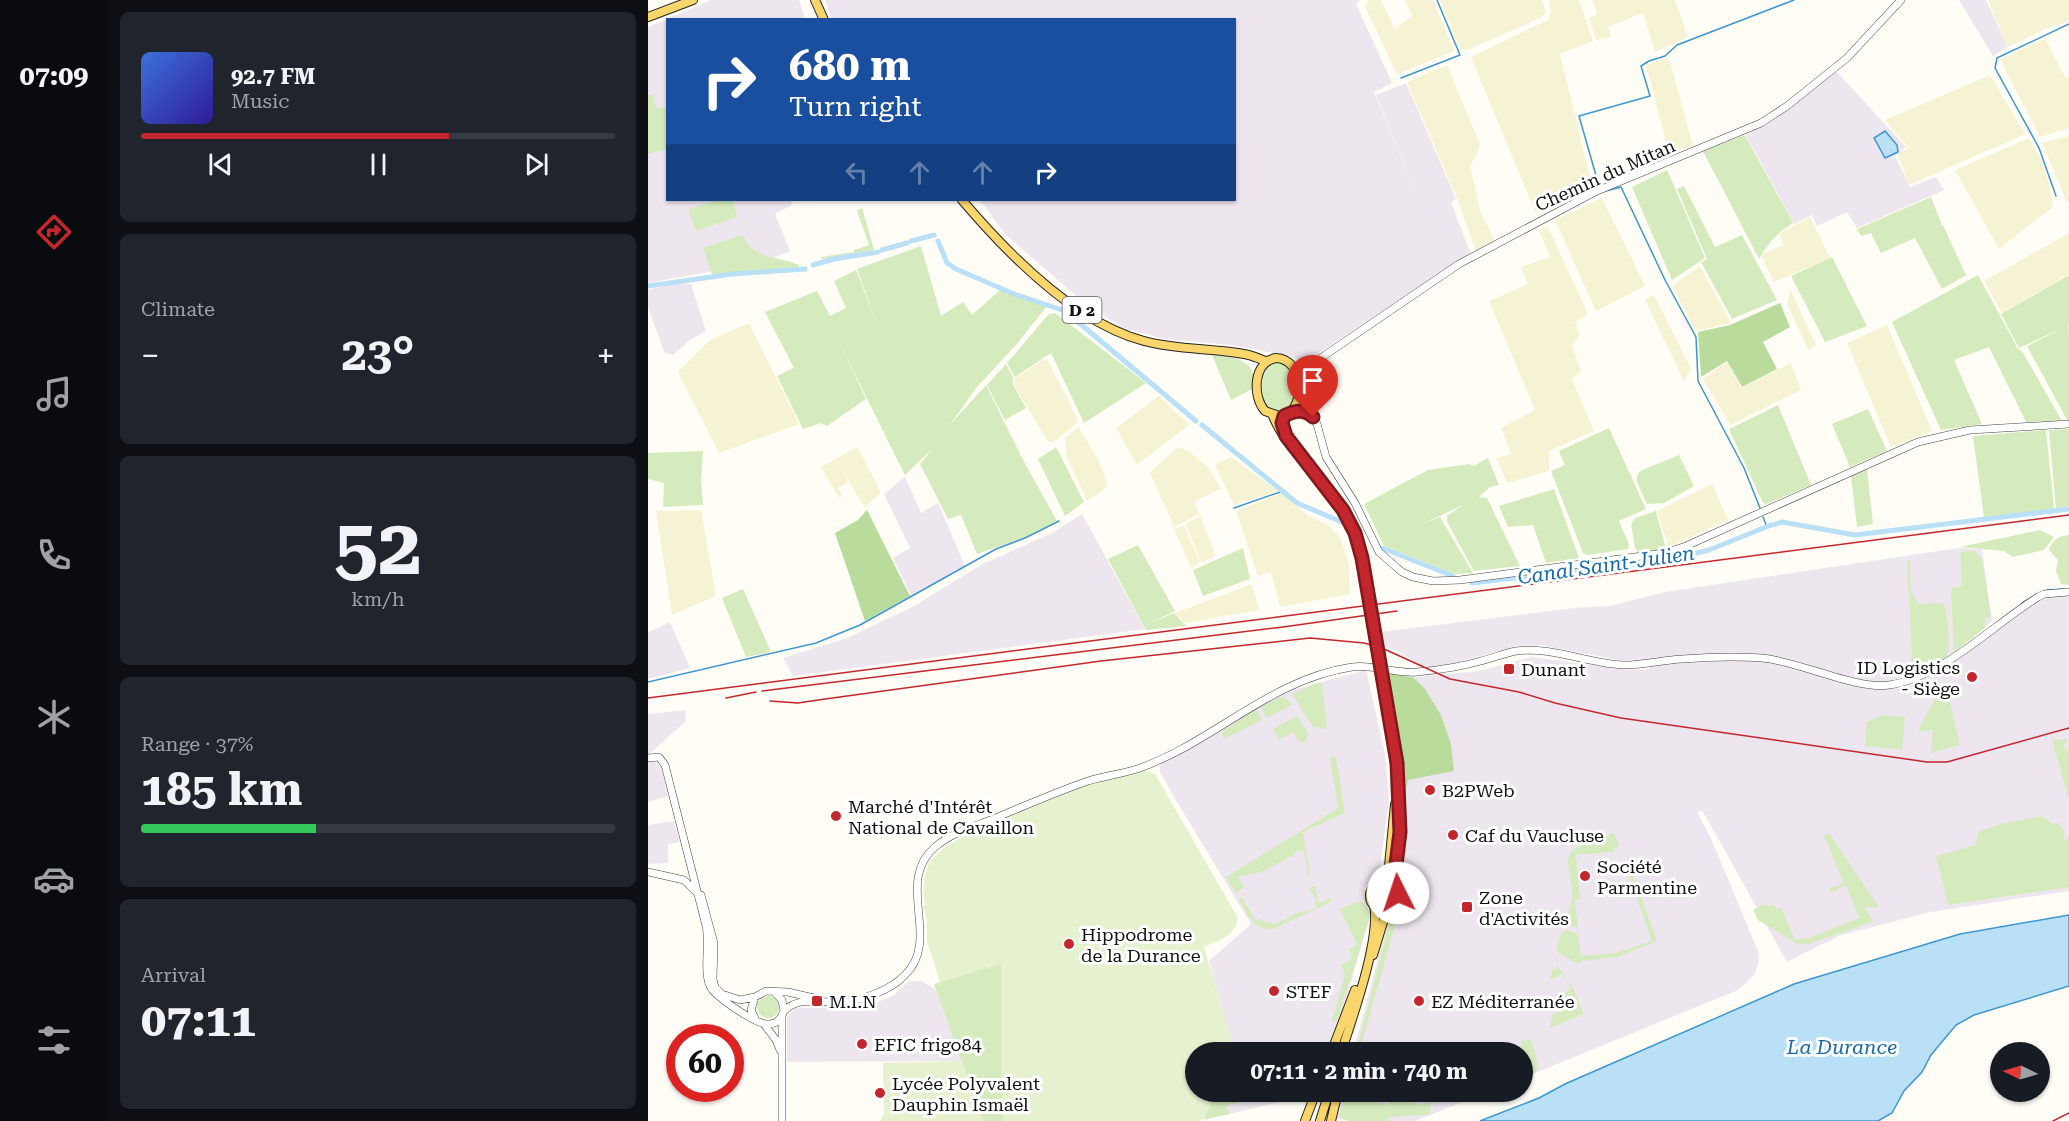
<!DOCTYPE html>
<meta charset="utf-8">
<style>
body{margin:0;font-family:"Roboto Serif",serif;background:#20242c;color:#f1f3f6;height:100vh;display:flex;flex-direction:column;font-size:22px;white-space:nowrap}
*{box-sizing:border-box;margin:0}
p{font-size:20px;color:#9ea1a6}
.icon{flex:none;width:33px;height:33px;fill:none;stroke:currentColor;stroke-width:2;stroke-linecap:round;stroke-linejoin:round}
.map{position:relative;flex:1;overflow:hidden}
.drawer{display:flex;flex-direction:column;gap:12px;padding:12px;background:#0d0f14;width:540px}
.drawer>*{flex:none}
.top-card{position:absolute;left:18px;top:18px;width:570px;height:183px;border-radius:0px;box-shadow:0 2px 4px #0004;background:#1a4fa0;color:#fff;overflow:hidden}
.needle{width:39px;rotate:275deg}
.fabs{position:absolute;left:1342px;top:1042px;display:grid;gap:12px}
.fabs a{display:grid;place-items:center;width:60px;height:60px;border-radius:50%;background:#171b24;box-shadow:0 2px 4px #0004;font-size:30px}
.speed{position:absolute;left:18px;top:1024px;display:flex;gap:12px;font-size:30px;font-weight:700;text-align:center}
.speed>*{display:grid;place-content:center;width:78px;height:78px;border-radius:50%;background:#171b24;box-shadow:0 2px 4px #0004;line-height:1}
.speed .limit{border:9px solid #d22;background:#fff;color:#111}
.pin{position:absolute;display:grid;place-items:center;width:51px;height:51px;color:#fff;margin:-62px -26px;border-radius:50% 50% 50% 0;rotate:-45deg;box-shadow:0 0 6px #0007}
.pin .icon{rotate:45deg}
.me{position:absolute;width:66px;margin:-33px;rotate:356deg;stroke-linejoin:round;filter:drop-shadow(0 0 4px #0008)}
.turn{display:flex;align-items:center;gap:21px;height:126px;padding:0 24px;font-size:27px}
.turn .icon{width:78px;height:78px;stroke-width:2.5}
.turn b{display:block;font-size:42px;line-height:51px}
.lanes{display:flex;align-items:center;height:57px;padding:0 24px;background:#0003;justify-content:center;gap:30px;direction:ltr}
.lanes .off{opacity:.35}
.big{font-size:45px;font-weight:700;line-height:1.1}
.drawer .tile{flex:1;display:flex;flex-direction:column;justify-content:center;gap:9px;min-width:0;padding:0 21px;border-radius:9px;background:#20242c}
.drawer .dial{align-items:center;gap:0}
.dial b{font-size:78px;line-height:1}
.song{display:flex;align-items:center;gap:18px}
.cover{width:72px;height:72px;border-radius:9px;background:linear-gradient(135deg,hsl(220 70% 55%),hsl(250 70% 35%))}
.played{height:6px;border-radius:3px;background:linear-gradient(90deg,#c4262e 65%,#363941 65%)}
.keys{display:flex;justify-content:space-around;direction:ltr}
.heat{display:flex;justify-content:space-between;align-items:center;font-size:33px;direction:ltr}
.charge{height:9px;border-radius:4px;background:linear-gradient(90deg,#34c759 37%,#363941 0)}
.trip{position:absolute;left:537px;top:1042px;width:348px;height:60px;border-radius:30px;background:#171b24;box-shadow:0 2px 4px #0004;font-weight:700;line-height:60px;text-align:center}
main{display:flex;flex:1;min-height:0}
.menu{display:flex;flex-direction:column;width:108px;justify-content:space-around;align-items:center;background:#090b0e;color:#9ea1a6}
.menu .icon{width:42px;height:42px}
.menu .on{color:#c4262e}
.menu b{font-size:27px;color:#f1f3f6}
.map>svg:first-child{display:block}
.industrial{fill:#eee6ef}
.farmland{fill:#f6f3d4}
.green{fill:#d5ebbd}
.forest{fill:#b9dc9c}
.pitch{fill:#e6f2cf}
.water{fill:#b9e0f7;stroke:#3f96cf;stroke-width:1.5}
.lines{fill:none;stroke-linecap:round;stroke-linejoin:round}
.stream{stroke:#3f96cf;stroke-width:1.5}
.canal{stroke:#b9e0f7;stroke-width:5}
.minor-casing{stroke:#444;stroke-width:8}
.major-casing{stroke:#222;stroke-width:10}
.minor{stroke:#fff;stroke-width:7}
.major{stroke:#f9d66b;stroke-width:8}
.rail{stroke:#c4262e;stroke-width:1.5}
.major-bridge-casing{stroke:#222;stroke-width:10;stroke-linecap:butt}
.major-bridge{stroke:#f9d66b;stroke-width:8}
.route-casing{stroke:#7f191e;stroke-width:15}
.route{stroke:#c4262e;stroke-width:10}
.poi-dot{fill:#c4262e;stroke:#fff;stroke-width:2}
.labels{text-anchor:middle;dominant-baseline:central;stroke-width:6;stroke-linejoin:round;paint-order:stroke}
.shield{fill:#fff;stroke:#585858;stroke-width:1.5}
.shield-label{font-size:16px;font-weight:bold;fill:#111}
.street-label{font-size:18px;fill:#111;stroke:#fff}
.poi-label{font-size:18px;fill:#111;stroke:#fff;text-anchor:start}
.water-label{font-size:20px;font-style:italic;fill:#1768a6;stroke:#fff}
</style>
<main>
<nav class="menu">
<b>07:09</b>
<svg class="icon on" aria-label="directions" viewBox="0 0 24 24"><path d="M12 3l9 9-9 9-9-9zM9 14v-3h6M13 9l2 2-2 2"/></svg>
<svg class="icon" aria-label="music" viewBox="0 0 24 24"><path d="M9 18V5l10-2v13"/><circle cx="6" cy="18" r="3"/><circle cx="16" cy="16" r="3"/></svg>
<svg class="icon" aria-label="phone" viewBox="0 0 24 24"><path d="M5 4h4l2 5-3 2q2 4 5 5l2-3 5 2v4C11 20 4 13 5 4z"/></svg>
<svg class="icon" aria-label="climate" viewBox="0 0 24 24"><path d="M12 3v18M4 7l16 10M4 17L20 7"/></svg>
<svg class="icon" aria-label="car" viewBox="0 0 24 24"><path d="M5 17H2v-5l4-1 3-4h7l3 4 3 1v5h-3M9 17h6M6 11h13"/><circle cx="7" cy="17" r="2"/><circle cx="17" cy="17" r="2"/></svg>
<svg class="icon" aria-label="filters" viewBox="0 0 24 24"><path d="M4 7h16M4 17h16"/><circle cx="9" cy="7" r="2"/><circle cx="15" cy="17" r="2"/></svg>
</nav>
<section class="drawer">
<div class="tile">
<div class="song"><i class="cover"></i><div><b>92.7 FM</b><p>Music</p></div></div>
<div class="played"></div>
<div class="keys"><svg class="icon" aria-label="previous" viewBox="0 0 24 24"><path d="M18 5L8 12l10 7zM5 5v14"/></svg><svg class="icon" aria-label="pause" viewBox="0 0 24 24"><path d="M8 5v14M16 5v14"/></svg><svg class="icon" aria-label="next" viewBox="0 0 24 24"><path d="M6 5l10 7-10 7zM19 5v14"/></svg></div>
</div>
<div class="tile"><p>Climate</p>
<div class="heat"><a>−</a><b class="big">23°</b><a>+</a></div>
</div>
<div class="tile dial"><b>52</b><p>km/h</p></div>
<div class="tile"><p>Range · 37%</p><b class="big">185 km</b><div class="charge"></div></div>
<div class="tile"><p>Arrival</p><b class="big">07:11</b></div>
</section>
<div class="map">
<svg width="1421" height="1121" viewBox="0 0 1421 1121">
<rect width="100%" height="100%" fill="#fffdf5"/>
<path class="industrial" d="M63 0H151L157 19 20 20V200H143L144 205 127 214 142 251 115 262 0 283V27Z
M177 0H712L708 4 744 83 726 92 776 213 728 95 758 83 808 199 803 202 822 253 657 362 642 356 583 345 516 339 475 328 434 301 357 234 332 200H586V20H184Z
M1311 0H1338L1360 47 1345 56Z
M1188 71 1258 147 1247 156 1262 187 1288 177 1296 190 1209 228 1199 212 1169 226 1164 215 1146 224 1098 135 1133 113Z
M22 284H43L58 331 42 340 25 355 16 352 0 307V290Z
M257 477 273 513 290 503 317 566 264 597 245 558 262 548 236 494Z
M434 514 497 629 145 676 135 658 199 638 266 606 335 564 404 533Z
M1310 548 1334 549 1344 621 1289 665 1236 683 1210 679 1139 659 1107 654 975 661 893 645 869 646 796 666H773L749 651 734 646 732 632 926 608 962 606 1017 592Z
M1421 595V891L1283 912 1193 935 1139 962 1054 810 1049 812 1062 836 1110 951 1111 960 1107 974 1090 990 875 1078 874 1053H705L741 917 751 907 753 892 749 878 757 842V798L737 671 770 677 831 671 884 657 972 669 996 670 1007 665 1029 663 1113 660 1222 688H1241L1264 682 1389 601 1401 596Z
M22 622 42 668 0 679V632Z
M718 670 737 753 741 800 732 867 728 876 716 888 721 920 699 996 677 1053H586L561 961 603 924 529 802 512 772V765L514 762 558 740 608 707 644 690Z
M38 710 37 722 0 755V714Z
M6 761 13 767 20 796 0 802V762Z
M26 821 32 842 20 844V863L0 864V825Z
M261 981H274L288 990 314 1061 139 1062V1017L148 1008H217L246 995Z
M569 1092H662L660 1095 557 1120Z
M695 1092H839L767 1121H700L688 1118Z"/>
<path class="farmland" d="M721 0H733L747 29 764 16 757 0H785L806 51 749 74 717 7Z
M792 0H894L898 12 892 18 819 50H813Z
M901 0H931L945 41 912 54 944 185 888 214 823 57 900 20 903 11Z
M945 0H1027L1040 37 1007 52 995 13 960 27 963 37 948 40 941 18 949 14Z
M1340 0H1421V21L1397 29 1360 47Z
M1397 39 1417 77H1421V128L1392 137 1352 59Z
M1021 58 1045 146 1021 153 998 65Z
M799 65 832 144 829 155 822 166 833 213 847 241 828 251 808 196 759 82Z
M1342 75 1377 134 1261 185 1250 155 1260 147 1237 120Z
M1421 136V201L1419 202 1394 143Z
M1381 138 1393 159 1403 191 1405 207 1351 249 1307 170Z
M954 198 997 286 948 311 907 220Z
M1162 217 1182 258 1126 282 1113 255 1135 245 1131 234Z
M900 227 940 314 927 322 932 336 924 345 933 371 924 379 946 431 901 451V471L859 483 849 458 863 454 853 428 887 410 841 301 880 284 873 267 902 257 891 230Z
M1421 233V274L1354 313 1336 281Z
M1052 266 1083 323 1048 331 1024 286Z
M1142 289 1168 345 1160 350 1139 303Z
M1006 295 1043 369 1036 381 997 300Z
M101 323 151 424 71 453 30 372 62 340Z
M1239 325 1284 431 1243 447 1199 343Z
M399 359 430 420 426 426 404 443 399 440 366 385V379L395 360Z
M1079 362 1093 388 1143 363 1153 390 1082 425 1055 379Z
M511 396 541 425 489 465 468 428Z
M431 427 452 463 460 487 439 501 418 455 417 438Z
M209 447 232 490V494L216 507 193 468 200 482 190 488 194 496 191 498 173 467Z
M530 447 542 452 561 468 573 489 547 501 551 514 526 527 502 472Z
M583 457 630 491 586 505 567 465Z
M1064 484 1080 520 1021 547 1009 511Z
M634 493 659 515 682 526 693 539 701 565 702 594 632 607 623 572 610 576 588 511Z
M53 510 68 596 24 615 8 511Z
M552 516 568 556 553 563 538 524Z
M536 525 552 563 543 568 526 529Z
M604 584 611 610 537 623 527 613Z"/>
<path class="green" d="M0 95H5L8 108 20 107 19 149 0 154Z
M1097 135 1145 223C1129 233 1120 243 1111 259L1055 151Z
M1019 170 1057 258 1024 280 984 187Z
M1036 186 1067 247 1094 235 1129 300 1084 319 1053 262 1059 259 1029 189Z
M1283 197 1294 225 1284 230 1295 225 1318 275 1294 289 1267 238 1233 253 1223 233 1213 236 1209 229Z
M70 200H85L89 217 48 231 40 209Z
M214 208 226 250 174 259 173 257 206 252V250L221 245 209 211Z
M95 235C104 260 131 256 151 265L150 268 64 275 55 248Z
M273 246 293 316 315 302 324 315 353 289 400 305 367 346 329 387 301 426 338 385 374 458 409 521 377 537 329 554 313 515 300 519 272 464 284 449 257 475 191 342 218 399 179 426 173 423 155 429 129 376 146 368 117 312 169 291 182 316 198 308 186 281 208 270 229 324 209 269Z
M1184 257 1219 326 1177 342 1143 276Z
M1330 275 1370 349 1374 351 1414 421 1378 422 1341 347 1306 360 1334 424 1293 430 1244 322Z
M1421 275V328L1419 326 1421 330V420H1419L1379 346 1413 329 1371 348 1353 314Z
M407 313 498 383 436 423 403 353 367 377 359 363 401 314Z
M564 355C587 357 609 359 606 388L583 400Z
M628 362 635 364 642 371 641 380 647 394C645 407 636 414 623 409 610 398 611 368 628 362Z
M358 364 365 377V385L378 408 357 420 339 385Z
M1130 405 1163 485 1116 505 1081 429Z
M1220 409 1239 451 1202 467 1184 424Z
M961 428 998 509 971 521 981 544 980 549 940 555 935 553 903 471 917 465 911 451Z
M1421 429V506L1408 509 1401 430Z
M1398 430 1406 509 1336 518 1325 436Z
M408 447 436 502 417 516 390 459Z
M55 451 53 481 55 505 15 507 16 483 0 479V453Z
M1031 455 1046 486 1016 503 999 504 989 482V476L992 471Z
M840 458 851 485 842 487 831 497 839 498 872 566 826 571 799 522V516L815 505 774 524 792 517 825 573 807 574 736 546 716 504 780 470 821 464 826 466Z
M1219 469 1225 524 1209 527 1203 476Z
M906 489 931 558 898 563 885 525 860 527 851 506Z
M1008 511 1018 549 991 553 987 548 983 524 987 518Z
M1392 530 1406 537 1396 550 1365 557 1356 551 1312 547Z
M1421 535V585L1413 584 1408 571 1410 560 1401 550C1405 540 1410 536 1421 535Z
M490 545 527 611 502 623 526 613 538 626 498 630 460 559Z
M595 548 602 579 555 596 545 570Z
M1327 551 1334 559 1343 617 1337 618V628L1306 652 1303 593 1304 588 1314 586 1312 552Z
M1259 561H1262L1263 591 1270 604 1294 603C1301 611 1303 649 1298 659L1265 674Z
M95 589 123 652 98 657 74 598Z
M669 683 674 684 679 729 665 727 644 694Z
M633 697H637L644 705 618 718 613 707Z
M1287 699H1301L1312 745 1283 753 1285 730 1271 732V728Z
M608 709 614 720 576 739 573 732Z
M1234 715 1257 717 1254 750 1217 746 1219 722Z
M649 716 660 733 657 743 651 741 645 732 631 740 625 729Z
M1421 739 1416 745 1417 749 1421 748V801L1404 740Z
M688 756 697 813 655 832 662 876 660 875 656 850 647 852V854L616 871 590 877 596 887 588 893 578 877 690 808 682 757Z
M1394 816 1405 824 1410 823 1417 832 1414 844 1421 835V887L1300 905 1288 856 1328 845 1330 832 1349 825Z
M966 833 971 846 966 849 965 852 928 855 932 899 927 900 930 928 922 925C916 915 923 908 924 898 925 884 922 878 920 865 918 843 949 839 966 833Z
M1181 833 1231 907H1217L1225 922 1160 944 1148 943 1110 920 1105 910 1113 905H1126L1128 909 1133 908 1147 940 1161 938 1211 918 1198 885 1183 893 1181 888 1192 885 1195 881 1176 836Z
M982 867 1009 941 969 957 935 961 930 964 908 951 913 933 918 930 929 933 933 956 967 953 1004 941 978 868Z
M667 885 670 903 683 898V902L625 929C606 932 599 913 591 900L599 895 594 898 608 921 613 919C625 930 638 918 649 913 655 911 662 911 668 908L667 897 661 889Z
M714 902 722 912 721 920 689 1021H684L697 975 693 965 704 959 701 949 709 944 693 911 690 910 706 903Z
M761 904 777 907 757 906 751 912 711 1053H708L742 919 755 906Z
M353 963V1107L356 1121H335L286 984Z
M909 966 924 985 936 1014 902 1028 904 1015 914 1011 911 1004 916 1002 917 993 923 989 920 980 913 974 905 979 902 978 905 969 908 970Z
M109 1007a11 11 0 1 1 22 0a11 11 0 1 1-22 0Z
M883 1039 891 1067 886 1074 875 1079V1073L882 1070 872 1042Z
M567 1092H603L604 1098 579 1106 581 1114 556 1119Z
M696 1092 740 1105 744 1097 774 1105 783 1101 782 1114 777 1115 741 1117 740 1121H701L691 1117Z"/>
<path class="forest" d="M1132 303 1142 327 1115 342 1129 369 1094 387 1079 361 1053 377 1050 332 1082 325Z
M219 510 262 596 217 621 187 533 210 520Z
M738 672 766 678 777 689 793 715 803 744 806 771 760 780 757 793Z"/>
<path class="pitch" d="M496 770 507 774 590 918C587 937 571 940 556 947L587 1051 586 1053H548V1092H567L556 1119 551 1121H356L353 1107V964L292 982 279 941V920L275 906H277C275 890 274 875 283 861 303 833 407 794 443 783 460 778 480 777 496 770Z
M314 1061 335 1121H232L236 1114 235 1063Z"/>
<path class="water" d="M1237 131 1249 145 1250 152 1237 158 1226 138Z
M1421 915V986L1326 1015 1308 1025 1283 1055 1274 1072 1256 1091 1244 1113 1230 1121H832L891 1098 917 1084 1146 984 1312 934Z"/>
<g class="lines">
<path class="stream" d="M753 78 812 55 789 0
M951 186 931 116 1002 96 993 66 1001 61 1017 56 1029 45 1146 0
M954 192 973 187 1017 280 1048 337 1050 381 1096 468 1112 508
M1408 196 1391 148 1347 68 1349 58 1421 24
M586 508 635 491
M1115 517 1119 527
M1399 590 1415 589
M1374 603 1389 594
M0 682 168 643 212 625 348 549 377 538 411 521"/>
<path class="canal" d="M263 241 286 235
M290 241 299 263 308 269 366 294 417 311 548 421
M234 250 259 243
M165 265 186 259 230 252
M0 286 84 274 157 269
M554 425 649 503 696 523
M1125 525 1134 522 1207 535 1421 509
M734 548 805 576
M824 583 1016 561 1061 550 1123 525"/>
<defs>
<path id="minor" d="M649 380 661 366 811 264 949 191 1113 123 1139 106 1199 58 1253 0
M652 398 669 424 678 457 707 503 731 552 754 572 765 577 785 581 812 580 1017 553 1038 546 1270 442 1322 430 1421 424
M0 758 11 757 17 765 58 926C62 944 55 971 62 986 67 997 108 1024 119 1024 128 1025 133 1019 136 1011L134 1000 126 992
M0 872 36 880 50 894
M53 895 66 943 65 979 67 987 74 994 92 1000 107 997 118 991 140 992 170 999
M136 1011C151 996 171 1003 191 1002 212 1001 242 991 257 975 294 939 246 882 287 847 303 833 325 827 345 819 376 806 408 792 440 781 456 776 473 774 489 769 565 743 622 679 704 667 726 664 747 674 769 672 791 670 812 667 833 661 845 658 857 653 868 651 905 646 940 664 976 665 996 665 1015 660 1034 659 1060 657 1088 656 1114 658 1150 661 1208 690 1241 685 1295 677 1345 625 1390 597L1396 594 1421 592
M107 1018 103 1010 107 997
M116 1024 128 1040 132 1050
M134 1121V1016"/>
<path id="major" d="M167 0 176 20
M0 17 45 0
M314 200C359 253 427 323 496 341 529 350 563 348 596 354 604 355 611 359 618 361
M628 358C656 359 660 408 634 417L617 411C604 396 605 362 628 358Z
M625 416C641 455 679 480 700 517 711 538 715 562 719 585
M734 678 749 763 752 796V832L746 886
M733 882 741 866 747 804
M722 896a14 14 0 1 1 28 0a14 14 0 1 1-28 0Z
M725 955 739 909
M683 1053 707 990
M693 1053C704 1019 733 938 726 905
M657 1121 668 1092
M672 1121 681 1092
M683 1121 690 1092"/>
</defs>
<use href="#minor" class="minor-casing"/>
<use href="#major" class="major-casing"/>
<use href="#minor" class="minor"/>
<use href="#major" class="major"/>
<path class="rail" d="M114 691 635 627 749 611
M0 698 1421 515
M78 698 108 692
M122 701 150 703 170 700 453 661 662 638 716 643 734 648 802 679 871 692 907 703 973 718 1279 762H1299L1421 728
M1405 1121 1421 1113"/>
<defs>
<path id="major-bridge" d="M719 585 734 678"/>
</defs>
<use href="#major-bridge" class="major-bridge-casing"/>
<use href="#major-bridge" class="major-bridge"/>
</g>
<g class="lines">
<defs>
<path id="route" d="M665 417C656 408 646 411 636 416L634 423 638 436 695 510 707 533 714 558 749 763 752 832 746 881 750 893"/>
</defs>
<use href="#route" class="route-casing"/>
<use href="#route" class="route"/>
</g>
<g class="poi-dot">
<rect x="855" y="663" width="12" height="12" rx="3"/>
<circle cx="1324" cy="677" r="6"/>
<circle cx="782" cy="790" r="6"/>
<circle cx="188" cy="816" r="6"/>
<circle cx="805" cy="835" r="6"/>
<circle cx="937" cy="876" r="6"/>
<rect x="813" y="901" width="12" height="12" rx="3"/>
<circle cx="421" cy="944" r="6"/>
<circle cx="626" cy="991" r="6"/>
<rect x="163" y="995" width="12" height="12" rx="3"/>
<circle cx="771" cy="1001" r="6"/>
<circle cx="214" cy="1044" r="6"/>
<circle cx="232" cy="1093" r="6"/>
</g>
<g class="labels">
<rect class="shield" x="414.5" y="297" width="39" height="26" rx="4.5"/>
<g class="shield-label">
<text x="434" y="310">D 2</text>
</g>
<g class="street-label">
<text transform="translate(957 175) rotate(-24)">Chemin du Mitan</text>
</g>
<g class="poi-label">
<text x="1312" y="667" text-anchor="end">ID Logistics<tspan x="1312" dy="21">- Siège</tspan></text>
<text x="873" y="669">Dunant</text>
<text x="794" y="790">B2PWeb</text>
<text x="200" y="806">Marché d'Intérêt<tspan x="200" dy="21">National de Cavaillon</tspan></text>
<text x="817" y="835">Caf du Vaucluse</text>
<text x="949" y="866">Société<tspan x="949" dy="21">Parmentine</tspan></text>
<text x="831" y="897">Zone<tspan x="831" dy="21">d'Activités</tspan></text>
<text x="433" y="934">Hippodrome<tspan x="433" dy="21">de la Durance</tspan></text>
<text x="638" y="991">STEF</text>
<text x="181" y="1001">M.I.N</text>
<text x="783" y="1001">EZ Méditerranée</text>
<text x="226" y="1044">EFIC frigo84</text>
<text x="244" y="1083">Lycée Polyvalent<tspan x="244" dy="21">Dauphin Ismaël</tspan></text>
</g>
<g class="water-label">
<text transform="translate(958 565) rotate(-8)">Canal Saint-Julien</text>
<text x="1194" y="1047">La Durance</text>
</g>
</g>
</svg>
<div class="fabs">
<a><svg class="needle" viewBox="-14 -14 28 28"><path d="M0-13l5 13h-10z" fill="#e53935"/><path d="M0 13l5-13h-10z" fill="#9ea1a6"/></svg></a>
</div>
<div class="speed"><div class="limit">60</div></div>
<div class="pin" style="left:665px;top:417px;background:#d93025"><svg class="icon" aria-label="arrive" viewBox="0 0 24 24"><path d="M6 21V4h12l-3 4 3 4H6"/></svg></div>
<svg class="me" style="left:750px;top:893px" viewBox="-20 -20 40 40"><circle r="19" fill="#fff"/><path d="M0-13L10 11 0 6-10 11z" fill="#c4262e"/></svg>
<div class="trip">07:11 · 2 min · 740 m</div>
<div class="top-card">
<div class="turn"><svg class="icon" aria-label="right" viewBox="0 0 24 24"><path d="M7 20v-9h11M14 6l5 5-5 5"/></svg><div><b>680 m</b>Turn right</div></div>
<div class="lanes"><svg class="icon off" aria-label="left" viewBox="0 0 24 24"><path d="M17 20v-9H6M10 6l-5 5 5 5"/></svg><svg class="icon off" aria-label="ahead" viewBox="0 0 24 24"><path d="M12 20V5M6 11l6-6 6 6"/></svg><svg class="icon off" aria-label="ahead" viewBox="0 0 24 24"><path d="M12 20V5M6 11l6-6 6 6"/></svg><svg class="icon" aria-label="right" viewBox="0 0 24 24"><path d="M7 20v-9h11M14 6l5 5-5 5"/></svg></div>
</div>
</div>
</main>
